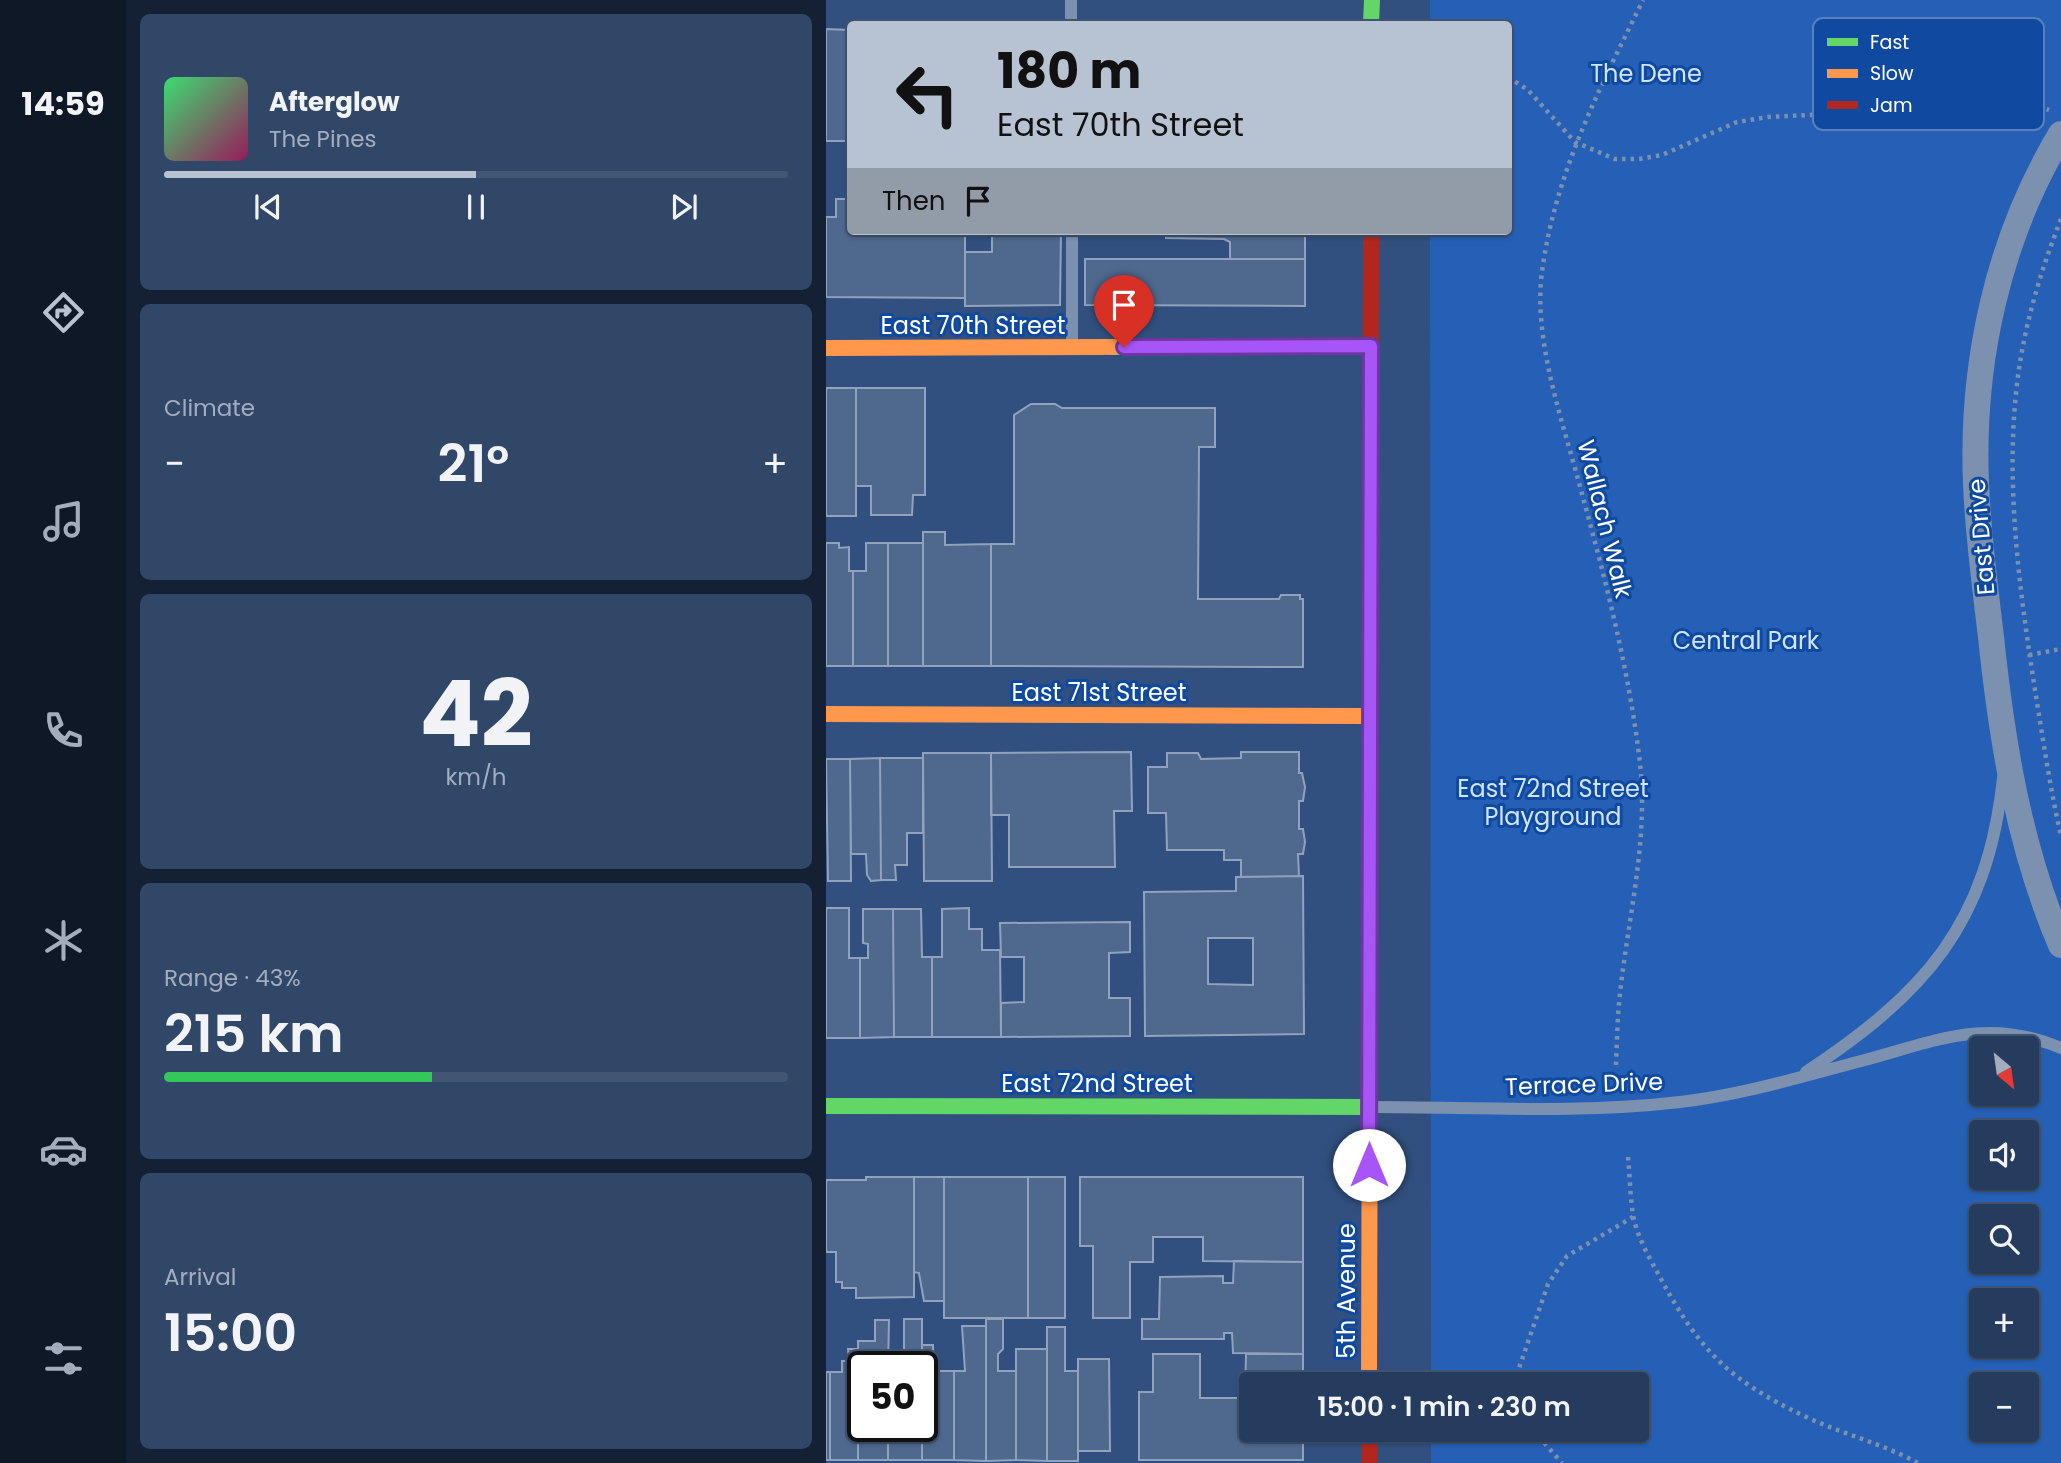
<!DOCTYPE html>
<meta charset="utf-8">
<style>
body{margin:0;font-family:Poppins,sans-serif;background:#314768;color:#f1f3f6;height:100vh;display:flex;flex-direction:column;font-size:26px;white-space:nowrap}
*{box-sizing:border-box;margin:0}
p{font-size:23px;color:#a3adbd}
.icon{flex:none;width:38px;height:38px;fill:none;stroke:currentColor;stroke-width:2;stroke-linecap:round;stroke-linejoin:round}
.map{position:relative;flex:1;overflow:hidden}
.sheet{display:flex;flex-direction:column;gap:14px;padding:14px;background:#142134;width:700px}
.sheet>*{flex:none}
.hud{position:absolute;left:21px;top:21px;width:665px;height:214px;border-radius:7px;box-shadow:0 2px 5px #0004,0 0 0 2px #425674;background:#b7c2d2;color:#111;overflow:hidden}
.needle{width:46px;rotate:151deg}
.controls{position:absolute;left:1143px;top:1036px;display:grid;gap:14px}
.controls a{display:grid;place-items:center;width:70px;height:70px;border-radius:7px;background:#253c5f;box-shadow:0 2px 5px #0004,0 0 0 2px #425674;font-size:35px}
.speed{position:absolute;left:21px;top:1351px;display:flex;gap:14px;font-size:35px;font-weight:700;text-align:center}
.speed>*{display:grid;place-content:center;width:91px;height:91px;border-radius:50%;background:#253c5f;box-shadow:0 2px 5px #0004,0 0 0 2px #425674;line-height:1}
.speed .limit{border:4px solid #111;border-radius:10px;background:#fff;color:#111}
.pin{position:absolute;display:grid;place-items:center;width:60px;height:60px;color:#fff;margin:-72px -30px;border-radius:50% 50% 50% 0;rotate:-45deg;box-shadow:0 0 7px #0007}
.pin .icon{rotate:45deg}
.me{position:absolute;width:77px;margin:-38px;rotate:0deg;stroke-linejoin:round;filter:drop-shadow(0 0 5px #0008)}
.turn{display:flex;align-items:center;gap:24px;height:147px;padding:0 35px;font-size:32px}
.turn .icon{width:91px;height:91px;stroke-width:2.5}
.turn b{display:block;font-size:49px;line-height:60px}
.then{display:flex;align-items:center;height:66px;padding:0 35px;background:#0003;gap:14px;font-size:26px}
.big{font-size:52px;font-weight:600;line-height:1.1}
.sheet .card{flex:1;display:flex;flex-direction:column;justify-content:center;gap:10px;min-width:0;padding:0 24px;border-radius:10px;background:#314768}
.sheet .dial{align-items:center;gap:0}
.dial b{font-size:91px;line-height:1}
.song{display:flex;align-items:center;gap:21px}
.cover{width:84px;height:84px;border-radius:10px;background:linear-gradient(135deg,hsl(140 70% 55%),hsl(330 70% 35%))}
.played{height:7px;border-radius:4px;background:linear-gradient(90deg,#b7c2d2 50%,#425674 50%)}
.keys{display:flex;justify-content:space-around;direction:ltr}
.heat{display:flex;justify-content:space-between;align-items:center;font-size:38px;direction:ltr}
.charge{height:10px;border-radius:5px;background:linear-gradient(90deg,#34c759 43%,#425674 0)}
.trip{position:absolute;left:413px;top:1372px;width:410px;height:70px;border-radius:7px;background:#253c5f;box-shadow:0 2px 5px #0004,0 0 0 2px #425674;font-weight:600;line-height:70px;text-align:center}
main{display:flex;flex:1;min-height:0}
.menu{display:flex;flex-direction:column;width:126px;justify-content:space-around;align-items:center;background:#0f1826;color:#a3adbd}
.menu .icon{width:49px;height:49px}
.menu .on{color:#b7c2d2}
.menu b{font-size:32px;color:#f1f3f6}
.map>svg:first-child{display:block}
.green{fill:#2560b6;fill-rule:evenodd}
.building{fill:#4f688e;stroke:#91a2bd;stroke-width:2;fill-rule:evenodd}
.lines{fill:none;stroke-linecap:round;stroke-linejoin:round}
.path{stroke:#7c91af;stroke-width:4.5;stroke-dasharray:3.5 5;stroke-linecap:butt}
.lane{stroke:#7c91af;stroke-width:12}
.street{stroke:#7c91af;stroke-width:26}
.fast{stroke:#63d668;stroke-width:16}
.slow{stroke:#ff974d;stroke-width:16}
.jam{stroke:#b3261e;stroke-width:16}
.route-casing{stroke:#6d37a1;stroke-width:18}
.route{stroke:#a855f7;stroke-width:12}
.labels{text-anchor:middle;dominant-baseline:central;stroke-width:6;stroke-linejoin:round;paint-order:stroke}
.park-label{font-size:24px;fill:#d1e4fe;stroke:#104aa0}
.street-label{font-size:24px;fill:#fff;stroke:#104aa0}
.key{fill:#104aa0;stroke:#5880bc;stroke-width:2}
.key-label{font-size:19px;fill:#fff}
</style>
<main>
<nav class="menu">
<b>14:59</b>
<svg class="icon on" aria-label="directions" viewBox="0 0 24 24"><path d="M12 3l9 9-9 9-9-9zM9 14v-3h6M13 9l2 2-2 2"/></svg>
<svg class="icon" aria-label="music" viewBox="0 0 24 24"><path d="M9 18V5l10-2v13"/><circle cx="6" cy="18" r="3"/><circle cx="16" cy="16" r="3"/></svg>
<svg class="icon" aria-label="phone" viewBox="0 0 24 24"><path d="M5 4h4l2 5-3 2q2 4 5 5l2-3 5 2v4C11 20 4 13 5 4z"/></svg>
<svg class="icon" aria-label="climate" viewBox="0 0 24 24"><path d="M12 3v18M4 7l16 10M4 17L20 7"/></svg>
<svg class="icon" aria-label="car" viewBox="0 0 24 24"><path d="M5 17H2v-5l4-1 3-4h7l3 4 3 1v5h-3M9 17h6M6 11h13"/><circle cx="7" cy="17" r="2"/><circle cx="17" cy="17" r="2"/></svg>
<svg class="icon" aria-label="filters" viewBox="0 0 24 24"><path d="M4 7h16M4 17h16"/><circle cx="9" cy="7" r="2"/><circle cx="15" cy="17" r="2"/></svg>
</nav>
<section class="sheet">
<div class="card">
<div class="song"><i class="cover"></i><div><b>Afterglow</b><p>The Pines</p></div></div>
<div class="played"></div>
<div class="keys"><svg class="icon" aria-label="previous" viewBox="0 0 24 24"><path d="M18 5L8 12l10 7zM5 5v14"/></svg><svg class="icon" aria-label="pause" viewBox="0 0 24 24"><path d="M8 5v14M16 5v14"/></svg><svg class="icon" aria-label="next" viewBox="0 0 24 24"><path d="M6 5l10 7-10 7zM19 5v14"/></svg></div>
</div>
<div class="card"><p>Climate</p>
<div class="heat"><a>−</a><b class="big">21°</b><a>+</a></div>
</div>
<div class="card dial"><b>42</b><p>km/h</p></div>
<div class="card"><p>Range · 43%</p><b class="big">215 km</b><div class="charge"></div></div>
<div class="card"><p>Arrival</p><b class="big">15:00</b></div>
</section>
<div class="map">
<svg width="1235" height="1463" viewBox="0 0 1235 1463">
<rect width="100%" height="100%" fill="#31507f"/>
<path class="green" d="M604 0H1235V1463H605V1430H810V1384H605L604 231H682V24H604ZM1155 1048H1200V1094H1155ZM1155 1132H1200V1178H1155ZM1155 1216H1200V1262H1155ZM1155 1300H1200V1346H1155ZM1155 1384H1200V1430H1155Z"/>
<path class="building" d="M0 29 24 30V141H0Z
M10 199H24V231H139V298L0 297V217H10Z
M154 231H235L234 305 139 306V252H166V234H154Z
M340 231H479V259H404V242L398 239 340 238Z
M259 259H479V306L259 305Z
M0 388H30V516H0Z
M30 388H99V495H87L86 515H45V486H30Z
M205 404H229L236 408H389V447H373L372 599H453L455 595H474V599H477V667L165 666V544H188V415Z
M97 532H119V545L165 544V666H97Z
M0 543H13V548L23 547V571H27V666H0Z
M40 543H62V666H27V571H40Z
M62 543H97V666H62Z
M305 752 306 811H288L289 867H183V815H165V753Z
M415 752H473V773H476L479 787 477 801H473V829H477L479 842 477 854H472L473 876 415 877V860H398V850H341L340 813H322V767H341V753H372L375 759 415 758Z
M97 753H165L166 881H98Z
M54 758H97V833H81V865H69L70 880H55Z
M54 758 55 880 45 881 41 875 40 854H25L24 759Z
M0 759H24L25 881H2Z
M477 876 478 1034 319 1036 318 892 410 891V877ZM382 938H427V985L382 984Z
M0 908H23V958H34V1038H0Z
M143 908V929H156V950H174L175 1037H106V957H116V909Z
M37 909H67L68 1037 34 1038V958H42V944L37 943Z
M67 909H95L96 957H106V1037H68Z
M304 922V952L283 953V998H304V1036L175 1037V1003L198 1002V957H175L174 923Z
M40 1177H88V1297L30 1298V1288H16V1282H10V1252H0V1180H40Z
M88 1177H118V1301H98L93 1273 88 1272Z
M118 1177H202V1318H118Z
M202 1177H239V1318H202Z
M254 1177H477V1262L377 1261V1237H327V1262H304V1318H267V1246H254Z
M408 1261 477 1262V1354L407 1353 406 1333H398V1339H316V1319H333L334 1277 397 1276V1283H407Z
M78 1319H96V1367H62L78 1366Z
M160 1319H177V1349L172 1354V1371H190V1460L160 1461Z
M49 1320H63L62 1367H37V1426H62V1460H32V1341H49Z
M136 1326H160V1461L128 1460V1371H139Z
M221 1327H239V1371H252V1461H221Z
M96 1345H107V1371H128V1460H96Z
M22 1349H32V1460H4V1372H16V1361H23Z
M190 1349H221V1461L190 1460Z
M327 1354H374V1398H419L420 1354H477V1384H425V1430H477V1460H313V1392H327Z
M252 1359H283L284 1451H252Z
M0 1372H4V1460H0Z
M62 1426H96V1460H62Z"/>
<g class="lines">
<path class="path" d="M682 77 702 90 749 142 789 159H813L836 155 911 122 942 117 1206 104 1223 110
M1235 219C1213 275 1196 333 1190 393 1180 492 1194 593 1209 690 1217 739 1224 788 1235 836
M1203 655 1235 649
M787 790 814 793
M790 1065C791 1045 791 1024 793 1004 800 925 823 844 814 763 803 669 778 574 753 483 736 419 707 339 716 272 729 173 774 88 817 0
M802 1157C804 1176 804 1196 807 1215 811 1237 824 1259 835 1279 874 1351 903 1380 978 1416 1016 1434 1055 1443 1092 1463
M693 1384 692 1371 722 1284 741 1256 807 1217
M707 1430 736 1463"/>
<path class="lane" d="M245 0V24
M246 231V343
M980 1072C1099 993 1161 925 1177 778
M547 1107C649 1107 752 1114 854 1102 915 1095 975 1077 1035 1061 1107 1042 1160 1016 1235 1048"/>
<path class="street" d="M1235 134C1172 239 1145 362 1150 484 1152 535 1159 586 1165 637 1176 742 1193 847 1235 945"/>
<path class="fast" d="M545 24 546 0
M288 347 545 346
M544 1014V520
M0 1106 543 1107"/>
<path class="slow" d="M0 348 288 347
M0 714 545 716
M543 1384 544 1014"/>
<path class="jam" d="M544 520 545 231
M543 1430V1463"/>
</g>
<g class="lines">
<defs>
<path id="route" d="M298 347 545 346 543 1165"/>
</defs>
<use href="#route" class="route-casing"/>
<use href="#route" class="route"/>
</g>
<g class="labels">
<g class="park-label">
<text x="820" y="73">The Dene</text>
<text x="920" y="640">Central Park</text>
<text x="727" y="788">East 72nd Street<tspan x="727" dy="28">Playground</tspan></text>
</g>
<g class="street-label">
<text x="147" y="325">East 70th Street</text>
<text transform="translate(779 519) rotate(76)">Wallach Walk</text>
<text transform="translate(1155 537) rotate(-95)">East Drive</text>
<text x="273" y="692">East 71st Street</text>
<text x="271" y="1083">East 72nd Street</text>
<text transform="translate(758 1084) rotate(-2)">Terrace Drive</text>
<text transform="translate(520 1291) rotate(-90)">5th Avenue</text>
</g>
</g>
<rect x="987" y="18" width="231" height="112" rx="10" class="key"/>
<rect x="1001" y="38" width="31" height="8" fill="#63d668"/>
<rect x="1001" y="69" width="31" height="9" fill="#ff974d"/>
<rect x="1001" y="101" width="31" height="8" fill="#b3261e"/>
<g class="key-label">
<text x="1044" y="49">Fast</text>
<text x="1044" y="80">Slow</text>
<text x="1044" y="112">Jam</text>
</g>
</svg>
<div class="controls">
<a><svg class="needle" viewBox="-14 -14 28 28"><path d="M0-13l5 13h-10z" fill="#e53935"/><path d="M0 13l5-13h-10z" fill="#a3adbd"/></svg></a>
<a><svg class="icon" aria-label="sound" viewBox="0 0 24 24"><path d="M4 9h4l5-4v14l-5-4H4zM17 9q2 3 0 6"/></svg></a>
<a><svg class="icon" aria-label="search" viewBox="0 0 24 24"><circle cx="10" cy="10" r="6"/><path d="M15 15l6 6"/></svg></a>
<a>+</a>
<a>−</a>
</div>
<div class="speed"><div class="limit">50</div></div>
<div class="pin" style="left:298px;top:347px;background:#d93025"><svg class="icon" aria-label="arrive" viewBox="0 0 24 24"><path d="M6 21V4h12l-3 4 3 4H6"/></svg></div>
<svg class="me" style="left:543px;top:1165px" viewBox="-20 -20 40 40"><circle r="19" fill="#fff"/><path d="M0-13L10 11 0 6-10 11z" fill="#a855f7"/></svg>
<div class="trip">15:00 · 1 min · 230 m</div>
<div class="hud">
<div class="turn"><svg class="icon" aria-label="left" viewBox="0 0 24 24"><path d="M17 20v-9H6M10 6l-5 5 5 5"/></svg><div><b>180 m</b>East 70th Street</div></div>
<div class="then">Then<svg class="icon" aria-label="arrive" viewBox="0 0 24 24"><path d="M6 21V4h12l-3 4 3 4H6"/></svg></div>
</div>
</div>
</main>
